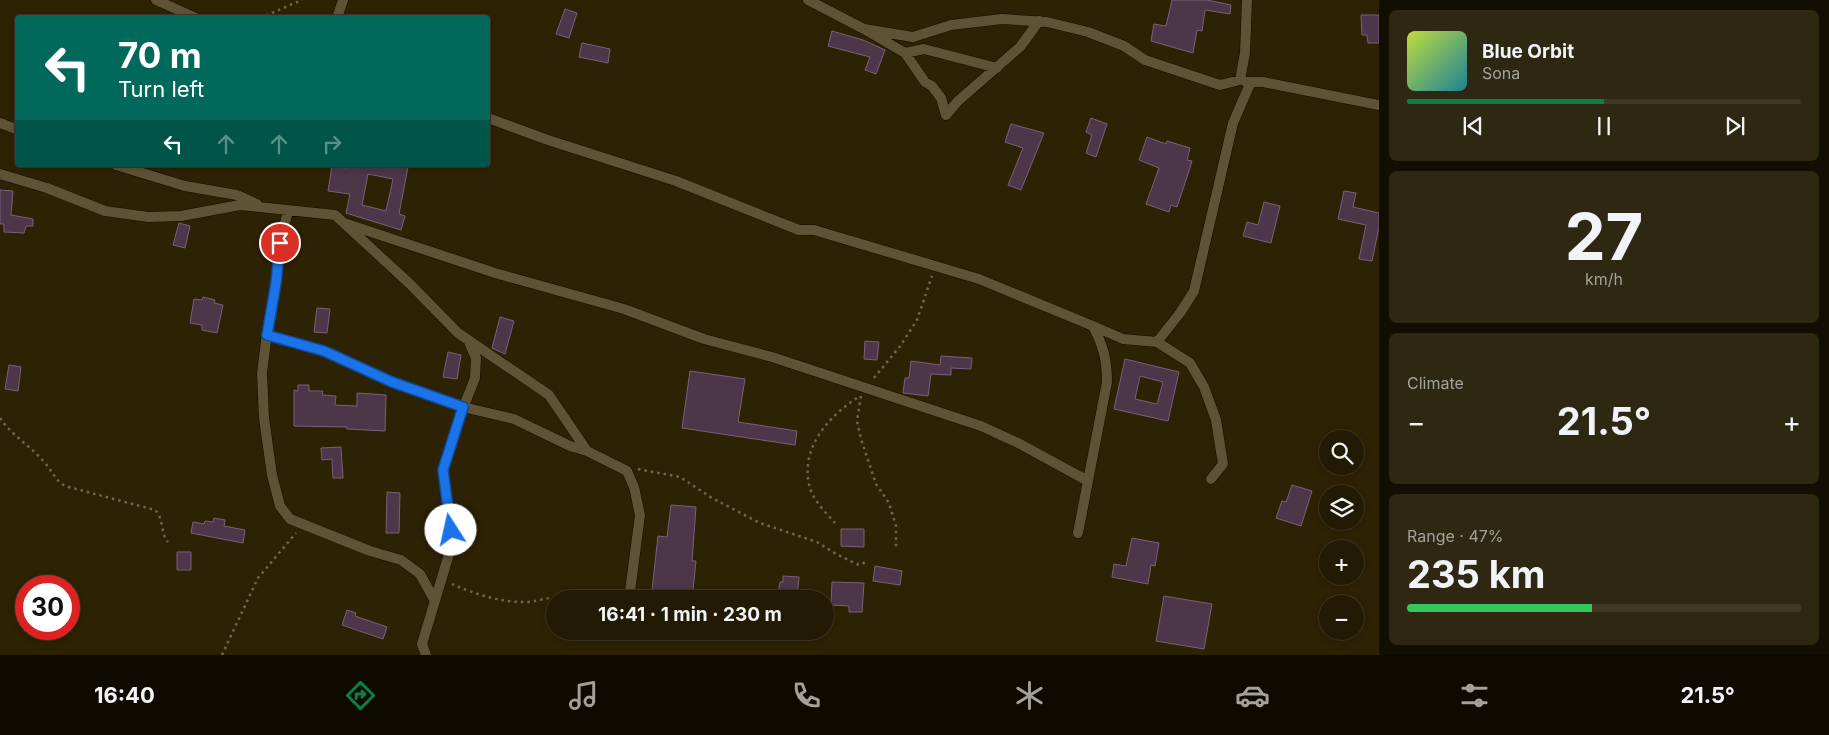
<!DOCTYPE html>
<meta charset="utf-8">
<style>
body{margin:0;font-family:Inter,sans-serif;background:#2e2712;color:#f1f3f6;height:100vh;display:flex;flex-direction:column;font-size:19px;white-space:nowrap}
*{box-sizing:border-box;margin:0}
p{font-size:16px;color:#a2a19a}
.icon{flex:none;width:28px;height:28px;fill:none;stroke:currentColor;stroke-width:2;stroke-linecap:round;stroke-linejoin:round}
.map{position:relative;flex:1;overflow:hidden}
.details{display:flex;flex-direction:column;gap:10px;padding:10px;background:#130e02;width:450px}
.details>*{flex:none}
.banner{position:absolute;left:15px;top:15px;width:475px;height:152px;border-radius:5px;box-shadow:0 2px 8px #0003,0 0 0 1px #3f3825;background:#00695c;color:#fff;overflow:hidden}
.buttons{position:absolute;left:1319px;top:430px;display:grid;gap:10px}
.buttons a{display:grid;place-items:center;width:45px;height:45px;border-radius:50%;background:#221a03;box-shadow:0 2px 8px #0003,0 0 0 1px #3f3825;font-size:25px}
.speed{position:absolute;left:15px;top:575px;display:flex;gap:10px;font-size:25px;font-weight:700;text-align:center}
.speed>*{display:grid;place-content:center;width:65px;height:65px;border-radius:50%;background:#221a03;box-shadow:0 2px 8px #0003,0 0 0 1px #3f3825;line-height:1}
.speed .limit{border:8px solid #d22;background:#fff;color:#111}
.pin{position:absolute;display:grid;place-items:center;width:42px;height:42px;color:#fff;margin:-21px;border:2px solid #fff;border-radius:50%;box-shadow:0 1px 5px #0007}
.me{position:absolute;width:55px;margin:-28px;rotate:350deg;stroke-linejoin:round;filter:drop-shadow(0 0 4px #0008)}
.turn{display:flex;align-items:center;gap:18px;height:105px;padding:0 20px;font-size:22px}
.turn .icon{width:65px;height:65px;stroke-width:2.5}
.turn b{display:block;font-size:35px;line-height:42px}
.lanes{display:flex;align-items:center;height:48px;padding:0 20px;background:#0003;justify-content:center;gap:25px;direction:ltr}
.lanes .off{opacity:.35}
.big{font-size:38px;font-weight:700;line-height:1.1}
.details .card{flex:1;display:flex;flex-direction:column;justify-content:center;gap:8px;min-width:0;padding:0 18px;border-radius:8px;background:#2e2712}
.details .dial{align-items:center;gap:0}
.dial b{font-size:65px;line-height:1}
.song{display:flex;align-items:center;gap:15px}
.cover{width:60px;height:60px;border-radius:8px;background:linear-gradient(135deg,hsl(70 70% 55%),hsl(190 70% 35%))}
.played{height:5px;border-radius:2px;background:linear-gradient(90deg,#0b8043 50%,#3f3825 50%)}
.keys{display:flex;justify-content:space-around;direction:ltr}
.heat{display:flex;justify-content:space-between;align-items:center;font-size:28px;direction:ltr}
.charge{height:8px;border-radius:4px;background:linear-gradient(90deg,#34c759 47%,#3f3825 0)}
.trip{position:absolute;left:546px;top:590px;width:288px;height:50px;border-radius:25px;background:#221a03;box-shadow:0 2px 8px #0003,0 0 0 1px #3f3825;font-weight:700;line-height:50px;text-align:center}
.tab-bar{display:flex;height:80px;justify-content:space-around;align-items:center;background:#0e0a01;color:#a2a19a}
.tab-bar .icon{width:35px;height:35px}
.tab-bar .current{color:#0b8043}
.tab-bar b{font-size:22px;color:#f1f3f6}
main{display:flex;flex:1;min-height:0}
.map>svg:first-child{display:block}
.building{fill:#4d354a;stroke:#7b6077;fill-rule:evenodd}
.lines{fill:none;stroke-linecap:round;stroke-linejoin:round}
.street-casing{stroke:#140b00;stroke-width:11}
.path{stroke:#72674e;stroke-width:2.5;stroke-dasharray:2.5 4;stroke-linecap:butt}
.street{stroke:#605335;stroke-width:10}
.route-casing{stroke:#114b97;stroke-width:12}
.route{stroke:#1a73e8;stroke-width:9}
</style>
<main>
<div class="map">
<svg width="1379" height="655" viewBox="0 0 1379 655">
<rect width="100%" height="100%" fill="#2e2204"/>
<path class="building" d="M1172 0H1207L1231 5 1230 14 1205 10 1202 31 1197 30 1193 53 1151 41 1154 24 1166 26Z
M565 9 577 13 569 38 556 34Z
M1361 15H1379V43H1368L1367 35H1362Z
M832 31 863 40 885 50 876 74 865 70 870 57 828 46Z
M582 43 610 49 608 63 579 57Z
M1091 118 1107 124 1096 157 1086 153 1092 135 1086 132Z
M1011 124 1044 133 1021 190 1008 185 1023 148 1005 142Z
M1147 137 1166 144 1167 141 1190 148 1187 160 1192 161 1188 174 1177 207 1171 205 1169 212 1146 204 1159 168 1139 160Z
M348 165 408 167 399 214 405 216 401 230 346 213 350 194 328 191 332 166 348 168ZM368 174 393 179 386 211 362 205Z
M0 190 13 191 11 215 33 219V226H26L24 233 4 232V224H0Z
M1344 191 1356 193 1353 207 1379 213V227L1372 261 1359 259 1366 225 1338 219Z
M1264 202 1280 206 1271 243 1243 236 1247 222 1258 225Z
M179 223 190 226 185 248 173 245Z
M203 297 215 300 214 303 223 305 217 333 202 330V325L190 323 194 299 202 300Z
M317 308 330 309 327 333 314 332Z
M500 317 514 321 505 354 492 348Z
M865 341 879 342 877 360 864 359Z
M448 352 461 355 457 379 443 377Z
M941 356 972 358 971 369 951 368V375L931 374 928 396 903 393 905 378H909L911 361 940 365Z
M1125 359 1179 372 1168 421 1114 409ZM1140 376 1163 382 1157 404 1135 399Z
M9 365 21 367 18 391 5 389Z
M690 371 745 379 738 422 797 431 795 445 682 428Z
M298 385H309V391H323L322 395 336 396 335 405 357 406V393L386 395 385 431 347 429V427L294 426V390L298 391Z
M341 447 343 478H333L332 459 322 460 321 448Z
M1292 485 1312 491 1301 526 1276 518 1282 501 1286 502Z
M387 492 400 493 399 533H386Z
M671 505 696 507 692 561H696L692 599H651L658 536 667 537Z
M214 518 225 520 224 526 245 530 243 543 191 533 193 522 204 524 205 521 213 522Z
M841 529H864V547L841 546Z
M1132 538 1159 543 1155 566 1151 565 1148 584 1112 577 1114 564 1126 566Z
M177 552H191V570H177Z
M875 566 902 571 900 585 873 581Z
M783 576 799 577 797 599H782V594L778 593 780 582H783Z
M832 582 864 583 862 612H849V606L831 605Z
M1164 596 1212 604 1204 649 1156 641Z
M347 610 356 613 355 616 387 627 383 639 342 625Z"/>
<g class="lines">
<defs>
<path id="street" d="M156 0 196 18
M808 0 864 29 905 53 925 82 932 86 941 98 946 115 958 101 1020 47 1039 21
M337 18 343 0
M864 29 913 37 951 25 1002 19 1047 22 1088 32 1124 46 1145 60 1220 85 1240 80 1245 53 1247 0
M905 53 924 49 997 68
M1246 82H1263L1379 105
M488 118 548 140 676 181 799 230H814L979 279 1093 326C1103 345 1107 360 1107 382L1078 533
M0 123 18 130
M116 165 185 186 237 195 257 204
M0 174 47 188 105 211 148 217 181 216 240 205 335 215 410 284 458 333 549 395 587 451 627 471 634 487 640 515 629 599
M288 211 280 243 276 283 268 325 262 373 264 418 272 475 280 506 290 519 370 551 401 560 420 574 435 601
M347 224 495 273 624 309 704 339 772 357 981 426 1018 443 1088 481
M1093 326 1123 339 1157 342 1190 363 1204 387 1216 420 1223 464 1211 479
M267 335 324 351 392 382 463 407 514 419 570 446 587 451
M1157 342 1180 313 1194 291 1233 123 1250 84
M426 655 422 644 452 544 443 470 460 416 475 378 476 358 469 342"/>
</defs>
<use href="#street" class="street-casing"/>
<path class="path" d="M260 18 302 0
M874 378 901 345 917 320 932 276
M861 396 857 421 861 439 876 484 889 503 896 526V547
M0 418C12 436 31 446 45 463 53 472 54 479 65 486L155 510C164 518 160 533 168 542
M638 469 680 477 712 498 760 523 817 542 836 554 859 565 866 562
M835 523C826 513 814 501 810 488 799 449 828 417 857 398
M452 584C474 594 503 603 527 602 541 601 551 595 565 599
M222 655 258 578 296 533"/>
<use href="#street" class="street"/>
</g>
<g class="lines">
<defs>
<path id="route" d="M280 243 276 283 267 335 324 351 392 382 463 407 443 470 451 530"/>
</defs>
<use href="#route" class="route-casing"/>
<use href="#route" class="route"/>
</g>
</svg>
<div class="buttons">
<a><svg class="icon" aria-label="search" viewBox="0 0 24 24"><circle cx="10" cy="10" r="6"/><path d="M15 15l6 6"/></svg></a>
<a><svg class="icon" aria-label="layers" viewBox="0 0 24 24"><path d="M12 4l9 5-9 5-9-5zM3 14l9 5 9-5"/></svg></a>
<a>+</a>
<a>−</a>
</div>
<div class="speed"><div class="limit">30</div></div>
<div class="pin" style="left:280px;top:243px;background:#d93025"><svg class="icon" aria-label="arrive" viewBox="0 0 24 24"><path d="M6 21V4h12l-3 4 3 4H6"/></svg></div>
<svg class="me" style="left:451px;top:530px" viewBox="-20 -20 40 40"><circle r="19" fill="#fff"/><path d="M0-13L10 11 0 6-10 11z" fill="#1a73e8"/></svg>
<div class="trip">16:41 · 1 min · 230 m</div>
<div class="banner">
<div class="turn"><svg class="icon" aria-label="left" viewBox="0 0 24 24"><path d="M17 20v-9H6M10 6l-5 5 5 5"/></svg><div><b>70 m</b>Turn left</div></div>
<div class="lanes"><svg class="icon" aria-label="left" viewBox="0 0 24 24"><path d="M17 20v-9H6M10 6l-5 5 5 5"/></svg><svg class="icon off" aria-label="ahead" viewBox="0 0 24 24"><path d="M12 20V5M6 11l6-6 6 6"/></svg><svg class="icon off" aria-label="ahead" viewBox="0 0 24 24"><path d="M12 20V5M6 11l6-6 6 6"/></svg><svg class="icon off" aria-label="right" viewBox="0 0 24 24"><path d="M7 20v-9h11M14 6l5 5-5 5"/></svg></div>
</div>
</div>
<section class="details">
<div class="card">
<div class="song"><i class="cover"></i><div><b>Blue Orbit</b><p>Sona</p></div></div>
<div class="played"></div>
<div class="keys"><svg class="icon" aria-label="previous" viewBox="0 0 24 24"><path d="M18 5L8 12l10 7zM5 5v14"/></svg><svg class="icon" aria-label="pause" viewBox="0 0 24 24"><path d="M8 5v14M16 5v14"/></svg><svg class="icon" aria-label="next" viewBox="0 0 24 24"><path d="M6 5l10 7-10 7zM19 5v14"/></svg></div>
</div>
<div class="card dial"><b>27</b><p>km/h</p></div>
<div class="card"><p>Climate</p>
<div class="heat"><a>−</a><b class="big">21.5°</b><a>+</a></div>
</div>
<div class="card"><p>Range · 47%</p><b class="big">235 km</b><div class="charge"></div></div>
</section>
</main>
<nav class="tab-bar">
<b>16:40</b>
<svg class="icon current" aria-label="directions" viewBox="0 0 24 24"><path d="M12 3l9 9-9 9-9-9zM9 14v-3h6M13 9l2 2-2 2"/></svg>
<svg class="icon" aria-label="music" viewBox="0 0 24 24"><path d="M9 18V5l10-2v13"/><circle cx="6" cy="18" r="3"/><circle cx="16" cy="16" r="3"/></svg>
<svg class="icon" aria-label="phone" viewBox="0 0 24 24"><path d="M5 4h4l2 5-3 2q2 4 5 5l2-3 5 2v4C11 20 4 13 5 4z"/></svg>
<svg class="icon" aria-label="climate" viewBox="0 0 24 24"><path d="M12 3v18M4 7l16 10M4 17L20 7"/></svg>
<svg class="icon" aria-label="car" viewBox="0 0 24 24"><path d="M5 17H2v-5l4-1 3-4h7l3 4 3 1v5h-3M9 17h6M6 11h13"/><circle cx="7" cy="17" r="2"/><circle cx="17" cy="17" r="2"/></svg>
<svg class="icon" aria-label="filters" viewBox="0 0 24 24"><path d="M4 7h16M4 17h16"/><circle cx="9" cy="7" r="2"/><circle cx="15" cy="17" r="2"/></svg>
<b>21.5°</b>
</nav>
